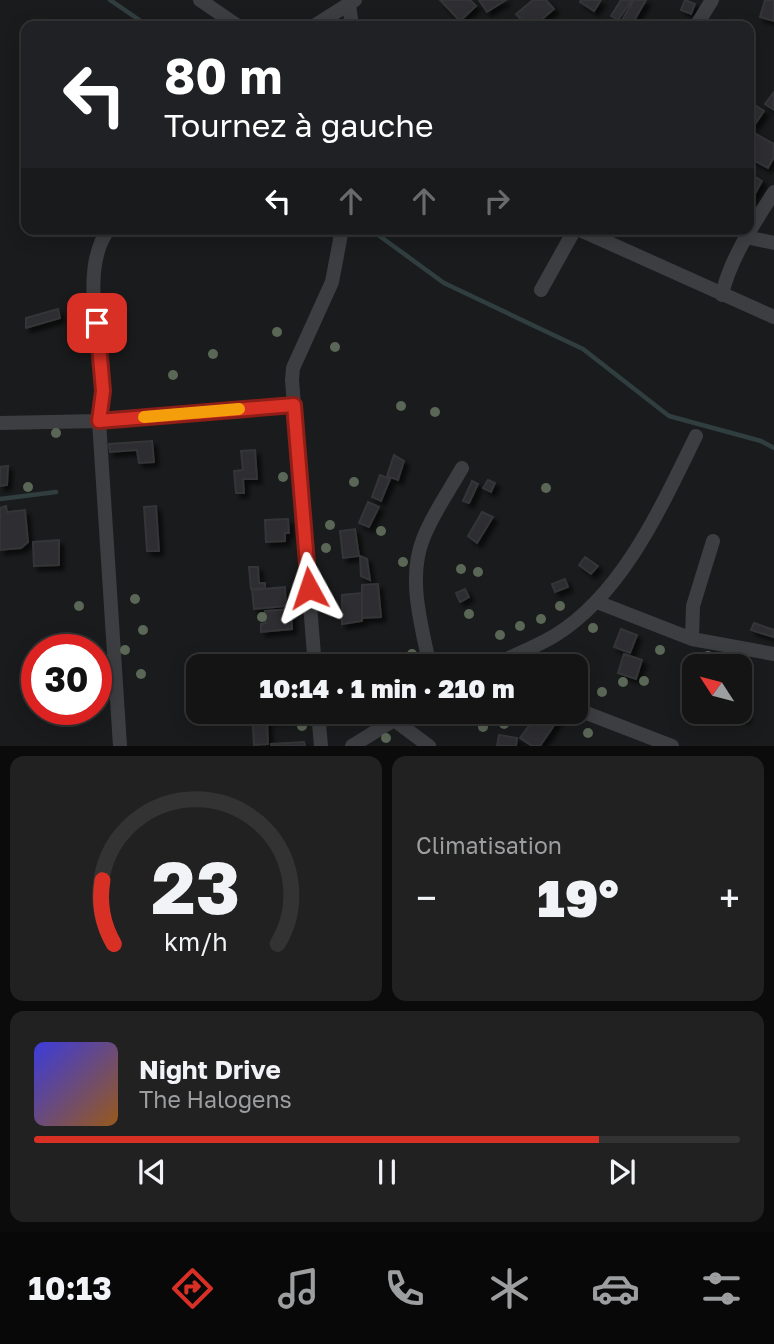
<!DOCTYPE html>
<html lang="fr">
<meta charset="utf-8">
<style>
body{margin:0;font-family:"Golos Text",sans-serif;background:#212122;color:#f1f3f6;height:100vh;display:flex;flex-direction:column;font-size:26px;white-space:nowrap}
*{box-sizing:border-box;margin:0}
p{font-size:23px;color:#9d9ea0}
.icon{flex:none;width:38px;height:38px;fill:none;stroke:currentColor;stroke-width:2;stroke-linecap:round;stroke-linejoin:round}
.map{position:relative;height:746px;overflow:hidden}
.details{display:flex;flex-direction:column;gap:10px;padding:10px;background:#0b0b0c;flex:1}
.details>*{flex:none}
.top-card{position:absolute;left:21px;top:21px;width:733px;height:214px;border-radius:14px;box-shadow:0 4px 18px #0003,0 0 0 2px #333334;background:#202124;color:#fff;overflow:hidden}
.needle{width:46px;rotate:306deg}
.fabs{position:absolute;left:682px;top:654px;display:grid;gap:14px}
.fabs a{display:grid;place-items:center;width:70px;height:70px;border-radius:14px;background:#141415;box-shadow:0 4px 18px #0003,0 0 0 2px #333334;font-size:35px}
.speed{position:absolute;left:21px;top:634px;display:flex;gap:14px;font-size:35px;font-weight:700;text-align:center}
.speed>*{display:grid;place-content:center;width:91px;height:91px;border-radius:50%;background:#141415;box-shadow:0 4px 18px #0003,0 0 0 2px #333334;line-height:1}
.speed .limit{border:10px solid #d22;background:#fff;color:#111}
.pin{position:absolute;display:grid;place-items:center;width:60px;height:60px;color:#fff;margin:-30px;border-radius:14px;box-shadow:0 4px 10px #0006}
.me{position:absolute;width:77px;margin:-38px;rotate:355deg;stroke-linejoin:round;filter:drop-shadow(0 0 5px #0008)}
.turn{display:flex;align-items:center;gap:24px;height:147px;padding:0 28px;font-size:32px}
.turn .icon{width:91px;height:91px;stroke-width:2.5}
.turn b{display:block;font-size:49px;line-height:60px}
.lanes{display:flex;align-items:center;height:66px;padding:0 28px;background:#0003;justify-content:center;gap:35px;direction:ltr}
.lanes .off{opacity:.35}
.big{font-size:52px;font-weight:800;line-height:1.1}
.details .widget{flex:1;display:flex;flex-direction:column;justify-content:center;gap:10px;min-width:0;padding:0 24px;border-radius:14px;background:#212122}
.details .dial{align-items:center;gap:0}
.dial svg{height:182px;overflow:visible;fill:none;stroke:#333334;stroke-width:7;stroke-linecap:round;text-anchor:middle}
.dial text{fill:#f1f3f6;stroke:none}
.song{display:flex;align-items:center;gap:21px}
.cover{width:84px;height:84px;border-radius:10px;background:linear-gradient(135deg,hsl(240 70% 55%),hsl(30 70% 35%))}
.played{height:7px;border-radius:4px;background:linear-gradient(90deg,#d93025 80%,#333334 80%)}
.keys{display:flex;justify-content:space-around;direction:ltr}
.heat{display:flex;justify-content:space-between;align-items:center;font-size:38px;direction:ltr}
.details .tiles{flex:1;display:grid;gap:10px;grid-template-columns:1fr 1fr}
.widget:last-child{grid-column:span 2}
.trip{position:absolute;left:186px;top:654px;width:402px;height:70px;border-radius:14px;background:#141415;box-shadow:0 4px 18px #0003,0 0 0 2px #333334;font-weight:800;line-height:70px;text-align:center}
.tab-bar{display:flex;height:112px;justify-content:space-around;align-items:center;background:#080808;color:#9d9ea0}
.tab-bar .icon{width:49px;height:49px}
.tab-bar .current{color:#d93025}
.tab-bar b{font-size:32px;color:#f1f3f6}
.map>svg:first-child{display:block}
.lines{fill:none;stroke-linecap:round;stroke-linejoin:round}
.stream{stroke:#313e40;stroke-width:4.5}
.building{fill:#2d2e30;stroke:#343638;stroke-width:2;filter:url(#shadow)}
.street{stroke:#3c3e41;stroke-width:14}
.tree{fill:#5a6656}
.route-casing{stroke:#8d1f18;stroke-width:18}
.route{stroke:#d93025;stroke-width:12}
.slow{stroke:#f59e0b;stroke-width:12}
</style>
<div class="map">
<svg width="774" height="746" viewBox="0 0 774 746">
<defs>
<filter id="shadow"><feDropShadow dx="4.5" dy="4.5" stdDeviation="2" flood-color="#0009"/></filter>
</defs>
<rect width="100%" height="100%" fill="#1a1b1c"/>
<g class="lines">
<path class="stream" d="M110 0 148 26
M370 229 444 283 583 349 669 416 761 441 774 448
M0 499 56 492"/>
</g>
<path class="building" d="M440 0H470L476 6 460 21Z
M479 0H506L487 12Z
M533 0H546L554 9 534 26H527L516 14Z
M581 0H601L594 11 580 2Z
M621 0H632L618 20 611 16Z
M634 0H646L631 26H622L619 25Z
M685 0 695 4 691 14 681 10Z
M765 0H774V21L760 17Z
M774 92V110L765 104Z
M749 101 764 111 753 127 749 124Z
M749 130 774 144V157L768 168 749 158Z
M749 173 762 181 751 201 749 200Z
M58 309 60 318 26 328V318Z
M152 441 154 462 139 463 137 450 110 452 109 444Z
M255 450 257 479H243L244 493H236L234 471 243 470 241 451Z
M394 455 404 461 398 480 387 476Z
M8 466 7 485 0 486V467Z
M380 475 390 479 381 501 372 497Z
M488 480 495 483 491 492 483 488Z
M472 481 478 484 469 503 463 501Z
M368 502 379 507 369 527 359 523Z
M6 506 7 512 25 510 28 542 21 548 0 550V508Z
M156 506 159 551H147L144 507Z
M482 512 493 517 477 543 468 536Z
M288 519 289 533H285V541L266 542 265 520Z
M355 529 359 556 343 558 340 531Z
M59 540V565L34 566 33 542Z
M360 556 367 559 370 580 361 576Z
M585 557 598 566 591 574 579 565Z
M249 567H258L259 583H265V588L251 589Z
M565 579 568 587 555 592 552 584Z
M378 584 381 617 362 618V585Z
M285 587 286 606 254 609 252 590Z
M465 589 469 597 460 602 456 593Z
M362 593V621L342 624V595Z
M291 609 292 629 261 632V624L265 623V611Z
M754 623 774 630 773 637 751 630Z
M621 629 637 635 630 653 614 647Z
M397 654V664H393V667H368L367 656Z
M624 654 642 660 636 679 618 673Z
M686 698 695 699V707L685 706Z
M740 704 747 705 745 719 721 717 722 712H740Z
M252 712H304V718L267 720 268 744 254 745Z
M539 712H547L557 721 540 746H532L520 738Z
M499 735 517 738 516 746H497Z
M304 742 305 746H271V744Z"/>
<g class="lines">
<path class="street" d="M200 0 238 26
M349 4 352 26
M314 26 355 0
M696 26 712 0
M109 229C79 267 101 343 103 388 103 399 101 410 99 421L120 746
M578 229 774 317
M746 237 774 243
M541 290 575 229
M722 295C730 258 754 224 774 192
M0 423 99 421 294 405
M597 602 692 639 774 654
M692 639 693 606 713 541
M315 667 292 380 293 368 332 282 342 229
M430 667C422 627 407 579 423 539 432 515 449 491 462 468
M490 667C511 656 534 648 554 636 623 594 661 507 696 436
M576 709 672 746
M318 712 321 746
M394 720 429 746
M352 746 407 712"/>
</g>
<g class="tree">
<circle cx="106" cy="324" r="5"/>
<circle cx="277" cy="332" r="5"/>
<circle cx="335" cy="347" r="5"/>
<circle cx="213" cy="354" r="5"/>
<circle cx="173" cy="375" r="5"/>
<circle cx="401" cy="406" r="5"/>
<circle cx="435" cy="412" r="5"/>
<circle cx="56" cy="433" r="5"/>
<circle cx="283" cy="477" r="5"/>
<circle cx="354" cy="482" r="5"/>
<circle cx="28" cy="487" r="5"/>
<circle cx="546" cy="488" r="5"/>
<circle cx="330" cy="525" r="5"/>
<circle cx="381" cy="531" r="5"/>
<circle cx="326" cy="548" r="5"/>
<circle cx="403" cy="562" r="5"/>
<circle cx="461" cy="569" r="5"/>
<circle cx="478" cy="572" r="5"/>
<circle cx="135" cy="599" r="5"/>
<circle cx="79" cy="606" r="5"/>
<circle cx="560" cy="606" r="5"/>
<circle cx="469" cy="614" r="5"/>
<circle cx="262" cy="617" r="5"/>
<circle cx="541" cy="619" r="5"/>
<circle cx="520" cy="626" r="5"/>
<circle cx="593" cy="628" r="5"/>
<circle cx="143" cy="630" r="5"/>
<circle cx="500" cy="635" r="5"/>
<circle cx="125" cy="650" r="5"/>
<circle cx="660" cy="650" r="5"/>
<circle cx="412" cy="654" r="5"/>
<circle cx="708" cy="656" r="5"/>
<circle cx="141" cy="674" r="5"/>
<circle cx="687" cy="678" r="5"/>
<circle cx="644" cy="681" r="5"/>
<circle cx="623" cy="682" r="5"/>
<circle cx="602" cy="692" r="5"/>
<circle cx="333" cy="721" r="5"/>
<circle cx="504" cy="724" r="5"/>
<circle cx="302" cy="726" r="5"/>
<circle cx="483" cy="727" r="5"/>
<circle cx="588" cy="733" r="5"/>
<circle cx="386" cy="738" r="5"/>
</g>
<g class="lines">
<defs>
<path id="route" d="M97 323 103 391 99 421 294 405 309 588"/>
</defs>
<use href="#route" class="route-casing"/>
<use href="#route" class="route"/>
<path class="slow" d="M144 417 239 409"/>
</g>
</svg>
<div class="fabs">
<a><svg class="needle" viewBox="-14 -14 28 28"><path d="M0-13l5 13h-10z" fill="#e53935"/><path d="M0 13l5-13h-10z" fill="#9d9ea0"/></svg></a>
</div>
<div class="speed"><div class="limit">30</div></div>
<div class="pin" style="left:97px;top:323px;background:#d93025"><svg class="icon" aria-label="arrive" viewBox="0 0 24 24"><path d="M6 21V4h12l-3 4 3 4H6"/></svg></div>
<svg class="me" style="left:309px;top:588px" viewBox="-20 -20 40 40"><path d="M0-17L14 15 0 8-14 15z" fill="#d93025" stroke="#fff" stroke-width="4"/></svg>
<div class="trip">10:14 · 1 min · 210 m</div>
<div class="top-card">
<div class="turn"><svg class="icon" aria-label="left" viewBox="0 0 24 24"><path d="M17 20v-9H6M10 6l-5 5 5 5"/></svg><div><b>80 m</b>Tournez à gauche</div></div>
<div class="lanes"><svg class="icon" aria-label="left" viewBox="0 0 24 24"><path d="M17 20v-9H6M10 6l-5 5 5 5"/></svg><svg class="icon off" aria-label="ahead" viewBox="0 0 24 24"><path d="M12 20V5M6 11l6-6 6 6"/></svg><svg class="icon off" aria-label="ahead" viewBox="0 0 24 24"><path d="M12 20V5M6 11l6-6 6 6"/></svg><svg class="icon off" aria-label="right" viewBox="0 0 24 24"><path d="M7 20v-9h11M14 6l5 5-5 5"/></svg></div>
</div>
</div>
<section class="details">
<div class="tiles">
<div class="widget dial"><svg viewBox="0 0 100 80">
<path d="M14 69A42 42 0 1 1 86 69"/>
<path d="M14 69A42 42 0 0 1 9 41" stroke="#d93025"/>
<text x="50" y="56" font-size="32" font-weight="700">23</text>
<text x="50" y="72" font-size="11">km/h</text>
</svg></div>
<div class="widget"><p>Climatisation</p>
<div class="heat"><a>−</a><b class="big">19°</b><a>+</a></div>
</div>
<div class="widget">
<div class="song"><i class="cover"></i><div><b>Night Drive</b><p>The Halogens</p></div></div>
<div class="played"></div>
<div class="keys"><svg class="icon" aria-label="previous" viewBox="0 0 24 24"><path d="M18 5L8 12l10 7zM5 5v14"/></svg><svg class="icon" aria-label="pause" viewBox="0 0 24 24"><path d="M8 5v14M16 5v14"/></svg><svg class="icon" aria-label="next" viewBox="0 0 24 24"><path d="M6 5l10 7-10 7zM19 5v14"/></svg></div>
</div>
</div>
</section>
<nav class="tab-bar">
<b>10:13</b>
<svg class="icon current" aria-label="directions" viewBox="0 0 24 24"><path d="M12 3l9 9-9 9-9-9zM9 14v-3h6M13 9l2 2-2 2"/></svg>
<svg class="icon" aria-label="music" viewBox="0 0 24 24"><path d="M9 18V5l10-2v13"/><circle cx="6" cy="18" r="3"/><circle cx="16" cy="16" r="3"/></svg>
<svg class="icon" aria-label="phone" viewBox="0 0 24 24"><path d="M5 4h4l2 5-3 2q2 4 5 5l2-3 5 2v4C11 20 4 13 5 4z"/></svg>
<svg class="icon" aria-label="climate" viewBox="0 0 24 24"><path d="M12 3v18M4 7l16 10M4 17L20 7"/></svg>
<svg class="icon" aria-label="car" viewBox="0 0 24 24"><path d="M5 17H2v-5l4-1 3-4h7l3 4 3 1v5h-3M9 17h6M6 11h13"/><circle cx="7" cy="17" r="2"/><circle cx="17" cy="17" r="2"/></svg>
<svg class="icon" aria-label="filters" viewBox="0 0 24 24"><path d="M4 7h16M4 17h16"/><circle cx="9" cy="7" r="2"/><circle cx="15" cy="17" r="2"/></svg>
</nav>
